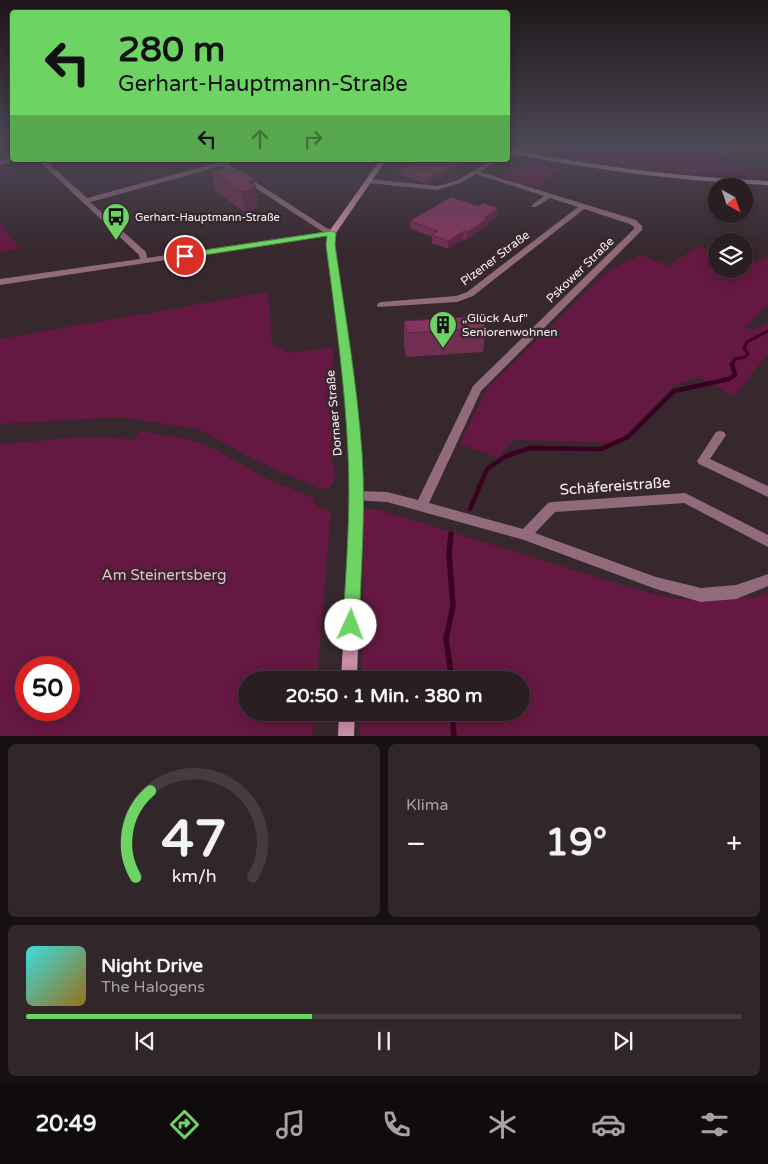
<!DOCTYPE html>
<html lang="de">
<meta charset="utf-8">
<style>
body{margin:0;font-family:"Varela Round",sans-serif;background:#31272a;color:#f1f3f6;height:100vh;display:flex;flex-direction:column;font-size:19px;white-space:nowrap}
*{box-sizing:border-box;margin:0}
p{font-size:16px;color:#a5a2a5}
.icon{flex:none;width:28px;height:28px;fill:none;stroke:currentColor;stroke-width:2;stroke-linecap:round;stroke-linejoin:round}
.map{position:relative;height:736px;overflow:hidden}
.drawer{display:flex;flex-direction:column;gap:8px;padding:8px;background:#171013;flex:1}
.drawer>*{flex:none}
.hud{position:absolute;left:10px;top:10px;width:500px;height:152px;border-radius:5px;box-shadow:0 2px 12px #0003,0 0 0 1px #453c40;background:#6dd362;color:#111;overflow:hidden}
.needle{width:32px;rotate:140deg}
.fabs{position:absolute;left:708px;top:178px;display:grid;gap:10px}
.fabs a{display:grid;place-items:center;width:45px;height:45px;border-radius:50%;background:#291e22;box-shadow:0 2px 12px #0003,0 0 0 1px #453c40;font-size:25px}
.speed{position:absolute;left:15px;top:656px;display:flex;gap:10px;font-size:25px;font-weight:700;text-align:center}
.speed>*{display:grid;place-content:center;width:65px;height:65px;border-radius:50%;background:#291e22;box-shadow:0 2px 12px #0003,0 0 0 1px #453c40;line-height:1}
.speed .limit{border:8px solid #d22;background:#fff;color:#111}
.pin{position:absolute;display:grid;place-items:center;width:42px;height:42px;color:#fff;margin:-21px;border:2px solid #fff;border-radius:50%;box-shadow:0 1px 5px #0007}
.me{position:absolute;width:55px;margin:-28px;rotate:2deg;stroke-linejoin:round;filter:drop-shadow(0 0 4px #0008)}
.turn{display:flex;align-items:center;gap:18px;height:105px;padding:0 25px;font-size:22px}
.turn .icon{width:65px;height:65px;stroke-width:2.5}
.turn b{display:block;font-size:35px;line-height:42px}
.lanes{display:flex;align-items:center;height:48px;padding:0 25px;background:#0003;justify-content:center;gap:25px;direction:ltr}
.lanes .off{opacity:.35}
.big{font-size:38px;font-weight:700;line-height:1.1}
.drawer .widget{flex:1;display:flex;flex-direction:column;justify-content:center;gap:8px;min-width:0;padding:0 18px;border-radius:8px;background:#31272a}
.drawer .dial{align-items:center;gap:0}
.dial svg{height:130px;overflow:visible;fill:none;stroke:#453c40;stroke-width:7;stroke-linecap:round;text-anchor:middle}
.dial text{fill:#f1f3f6;stroke:none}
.song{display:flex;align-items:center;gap:15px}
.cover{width:60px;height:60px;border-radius:8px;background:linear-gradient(135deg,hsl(180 70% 55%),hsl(40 70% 35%))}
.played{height:5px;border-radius:2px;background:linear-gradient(90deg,#6dd362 40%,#453c40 40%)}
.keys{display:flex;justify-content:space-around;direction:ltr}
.heat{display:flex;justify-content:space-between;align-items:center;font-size:28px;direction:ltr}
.drawer .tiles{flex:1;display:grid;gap:8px;grid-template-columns:1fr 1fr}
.widget:last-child{grid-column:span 2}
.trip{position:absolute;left:238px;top:671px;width:292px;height:50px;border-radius:25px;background:#291e22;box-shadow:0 2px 12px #0003,0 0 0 1px #453c40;font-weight:700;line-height:50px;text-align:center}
.dock{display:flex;height:80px;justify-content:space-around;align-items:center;background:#100c0e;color:#a5a2a5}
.dock .icon{width:35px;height:35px}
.dock .selected{color:#6dd362}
.dock b{font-size:22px;color:#f1f3f6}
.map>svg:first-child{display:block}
.green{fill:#651841;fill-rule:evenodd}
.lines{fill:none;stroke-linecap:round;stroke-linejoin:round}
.stream-far2{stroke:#390020;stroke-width:3}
.stream-far1{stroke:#390020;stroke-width:4.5}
.stream{stroke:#390020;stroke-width:5.5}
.minor{fill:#916b7b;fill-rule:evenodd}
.secondary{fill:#ca8da7;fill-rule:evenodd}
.wall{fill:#722e50}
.shaded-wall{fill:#5d2541}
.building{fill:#85355d;stroke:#5d2541}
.route{fill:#6dd362;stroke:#478940}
.labels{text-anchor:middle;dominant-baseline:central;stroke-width:5;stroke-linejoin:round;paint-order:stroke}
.far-poi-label{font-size:11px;fill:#faf0f4;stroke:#37282e;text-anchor:start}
.street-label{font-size:12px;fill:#faf0f4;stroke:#37282e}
.poi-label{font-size:12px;fill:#faf0f4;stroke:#37282e;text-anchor:start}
.near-street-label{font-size:15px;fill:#faf0f4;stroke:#37282e}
.near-park-label{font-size:15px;fill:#f8b3d0;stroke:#37282e}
</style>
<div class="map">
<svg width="768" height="737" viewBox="0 0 768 737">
<rect width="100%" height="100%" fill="#37282e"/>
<path class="green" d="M511 147 552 151 565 147H737L736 151 723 156 718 162 747 170 768 173V177C681 175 596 165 511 147Z
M125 160H203L150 174 128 164Z
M526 162 564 168 534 187 500 177Z
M0 223 20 249 0 252Z
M699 246 716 253V269H744V264L747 265 768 256V304L746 327 752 330 768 323V354L734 396 699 377 673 386 617 443 513 440 498 458 460 444 487 388 608 271 641 255 667 266Z
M268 292 272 344 289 353 333 347 331 450 335 479 330 488 321 489 257 461 198 429 120 417 0 424V339Z
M140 431 191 440 214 449 270 480 314 498 316 506 331 512 317 680H246V712L314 713 312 736H0V444C44 441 89 433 133 440ZM26 668H69V710H26Z
M364 509H376L639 590 677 599 756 597 768 592V736L360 737 361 713 521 712V680H362Z"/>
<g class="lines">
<path class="stream-far2" d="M732 365 735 359 745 357 748 354 744 348 747 342 768 331"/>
<path class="stream-far1" d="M470 509 487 469 506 456 530 448 601 449 628 437 674 391 729 379 735 375 732 364"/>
<path class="stream" d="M451 534 449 554 453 606 446 639 452 680
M452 712 454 737"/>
<path class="minor" d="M12 158V160H15L14 161 0 165V161Z
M38 160H45L87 198 220 162 238 160 228 164 325 227 336 233 332 235 0 285V279L140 259 139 255ZM222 166 323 232 147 258 146 252 90 202Z
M492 160H499L480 172 636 220 642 226V230L481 391 429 503 523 529 548 503 552 502 685 493 768 535V547L684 503 555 512 535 533 656 577 701 588 736 585 768 574V586L736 599 701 602 656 589 524 540 387 502 352 500 350 496 352 492 356 491 387 492 418 500 473 386 634 229V227L630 224 584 209 473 296 457 302 378 307 377 305 378 303 381 302 456 296 467 292 578 207 550 198 536 207H532V205L544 196 476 174 460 183 437 190 369 183 366 181 369 179 437 186 456 181Z
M720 431 724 432 726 435 710 459 768 486V497L699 464 697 461 699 458 716 432Z"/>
<path class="secondary" d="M508 149C594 166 680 177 768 181V185C680 181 594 170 508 153Z
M380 160H386L336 233 335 245C345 318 357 390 361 464 365 536 359 608 357 680H341C345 608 351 536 349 464 347 391 336 318 327 245L328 233Z
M339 712H355L354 737H338Z"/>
</g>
<path class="wall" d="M461 166 425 183 399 174V170Z
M212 171 255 187 259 208 245 212 215 191Z
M478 206 498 208 497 216 487 223 486 226 466 240 463 239 448 249 432 243V237L410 228V221Z
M404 321 486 328 483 352 406 357 404 345Z"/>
<path class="shaded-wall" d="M462 163 461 166 425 183V179Z
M254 179 259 208 245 212 242 192 247 181Z
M498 208 497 216 487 223 486 226 466 240 467 232 484 218Z
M464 231 463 239 448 249V241Z"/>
<path class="building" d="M420 160H454L462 163 425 179 399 170Z
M225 167 233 172 240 170 254 179 247 181 256 187 242 192 212 171Z
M451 197 478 206 483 203 498 208 484 218 487 219 467 232 464 231 448 241 432 235 438 231 410 221Z
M481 316 486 328 407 333 404 321Z"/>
<linearGradient id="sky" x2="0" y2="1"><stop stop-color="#1e1619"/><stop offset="0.59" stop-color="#4d4857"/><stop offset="1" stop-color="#4d4857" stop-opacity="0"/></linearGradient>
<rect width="768" height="250" fill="url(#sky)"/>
<path class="route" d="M332 231 336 233 335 245C345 314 357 383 362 453 366 510 361 568 359 625L357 631 351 633 345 631 343 625C346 568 351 510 348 453 345 384 335 314 326 245L327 236 185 258 180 256 185 253Z"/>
<defs>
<symbol id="bus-pin" viewBox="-11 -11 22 30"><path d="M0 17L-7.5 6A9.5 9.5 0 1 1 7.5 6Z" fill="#6dd362" stroke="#37282e"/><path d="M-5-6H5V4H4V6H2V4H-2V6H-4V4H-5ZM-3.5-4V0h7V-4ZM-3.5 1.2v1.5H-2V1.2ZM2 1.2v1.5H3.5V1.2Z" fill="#111"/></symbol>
<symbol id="building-pin" viewBox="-11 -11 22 30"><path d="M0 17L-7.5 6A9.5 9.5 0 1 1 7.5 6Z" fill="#6dd362" stroke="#37282e"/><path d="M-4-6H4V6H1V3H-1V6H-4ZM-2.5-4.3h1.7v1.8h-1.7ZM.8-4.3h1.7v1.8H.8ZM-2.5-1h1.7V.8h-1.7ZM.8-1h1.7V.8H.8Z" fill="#111"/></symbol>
</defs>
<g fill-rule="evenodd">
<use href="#bus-pin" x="100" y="201" width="32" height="43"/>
<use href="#building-pin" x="427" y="309" width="32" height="43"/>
</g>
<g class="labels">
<g class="far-poi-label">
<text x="135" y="217">Gerhart-Hauptmann-Straße</text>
</g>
<g class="street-label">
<text transform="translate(495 258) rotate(-37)">Plzener Straße</text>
<text transform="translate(580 270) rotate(-44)">Pskower Straße</text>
<text transform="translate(334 413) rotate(-95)">Dornaer Straße</text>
</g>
<g class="poi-label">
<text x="462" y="318">„Glück Auf"<tspan x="462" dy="14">Seniorenwohnen</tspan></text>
</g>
<g class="near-street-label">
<text transform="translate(615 486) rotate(-4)">Schäfereistraße</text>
</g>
<g class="near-park-label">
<text x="164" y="575">Am Steinertsberg</text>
</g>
</g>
</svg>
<div class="fabs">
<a><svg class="needle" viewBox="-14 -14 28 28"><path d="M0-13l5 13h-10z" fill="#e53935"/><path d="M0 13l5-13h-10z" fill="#a5a2a5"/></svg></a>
<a><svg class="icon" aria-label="layers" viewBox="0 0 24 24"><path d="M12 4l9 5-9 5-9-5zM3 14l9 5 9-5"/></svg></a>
</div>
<div class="speed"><div class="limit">50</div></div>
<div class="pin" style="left:185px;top:256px;background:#d93025"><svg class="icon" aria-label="arrive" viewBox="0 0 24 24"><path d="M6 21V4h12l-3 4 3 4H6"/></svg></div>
<svg class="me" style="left:351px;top:625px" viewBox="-20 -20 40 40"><circle r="19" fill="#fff"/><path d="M0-13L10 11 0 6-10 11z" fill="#6dd362"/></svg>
<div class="trip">20:50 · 1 Min. · 380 m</div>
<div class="hud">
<div class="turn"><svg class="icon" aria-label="left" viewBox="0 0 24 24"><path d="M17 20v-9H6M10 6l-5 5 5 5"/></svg><div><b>280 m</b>Gerhart-Hauptmann-Straße</div></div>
<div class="lanes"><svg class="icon" aria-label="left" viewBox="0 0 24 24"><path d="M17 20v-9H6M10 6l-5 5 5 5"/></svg><svg class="icon off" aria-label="ahead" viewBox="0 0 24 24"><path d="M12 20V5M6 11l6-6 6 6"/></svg><svg class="icon off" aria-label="right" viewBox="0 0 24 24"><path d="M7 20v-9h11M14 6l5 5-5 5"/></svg></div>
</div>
</div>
<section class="drawer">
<div class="tiles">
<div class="widget dial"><svg viewBox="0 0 100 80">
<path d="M14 69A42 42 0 1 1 86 69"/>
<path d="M14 69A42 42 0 0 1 23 16" stroke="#6dd362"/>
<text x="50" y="56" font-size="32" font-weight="700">47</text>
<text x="50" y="72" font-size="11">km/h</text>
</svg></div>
<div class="widget"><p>Klima</p>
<div class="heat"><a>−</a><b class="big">19°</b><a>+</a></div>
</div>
<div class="widget">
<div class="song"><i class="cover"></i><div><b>Night Drive</b><p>The Halogens</p></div></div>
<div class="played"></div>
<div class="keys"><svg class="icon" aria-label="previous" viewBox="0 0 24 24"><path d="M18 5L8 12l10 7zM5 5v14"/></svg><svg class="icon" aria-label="pause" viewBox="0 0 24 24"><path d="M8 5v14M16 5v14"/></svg><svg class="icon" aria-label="next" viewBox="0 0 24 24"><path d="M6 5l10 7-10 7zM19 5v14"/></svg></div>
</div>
</div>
</section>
<nav class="dock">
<b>20:49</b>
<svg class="icon selected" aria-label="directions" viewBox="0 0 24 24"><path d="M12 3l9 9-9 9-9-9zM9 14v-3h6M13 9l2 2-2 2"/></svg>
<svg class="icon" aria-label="music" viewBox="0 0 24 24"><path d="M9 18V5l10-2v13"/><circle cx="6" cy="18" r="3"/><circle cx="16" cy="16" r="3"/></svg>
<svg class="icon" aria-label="phone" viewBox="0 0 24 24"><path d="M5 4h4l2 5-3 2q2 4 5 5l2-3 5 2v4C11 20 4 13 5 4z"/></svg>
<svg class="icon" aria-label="climate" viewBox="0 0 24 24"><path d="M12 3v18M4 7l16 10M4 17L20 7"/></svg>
<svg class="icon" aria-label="car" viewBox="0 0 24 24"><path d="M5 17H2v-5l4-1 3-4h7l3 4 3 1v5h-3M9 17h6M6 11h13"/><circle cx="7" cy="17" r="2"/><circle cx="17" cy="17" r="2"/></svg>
<svg class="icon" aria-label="filters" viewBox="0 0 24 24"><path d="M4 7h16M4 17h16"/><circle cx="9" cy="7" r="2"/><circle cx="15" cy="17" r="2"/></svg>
</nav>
